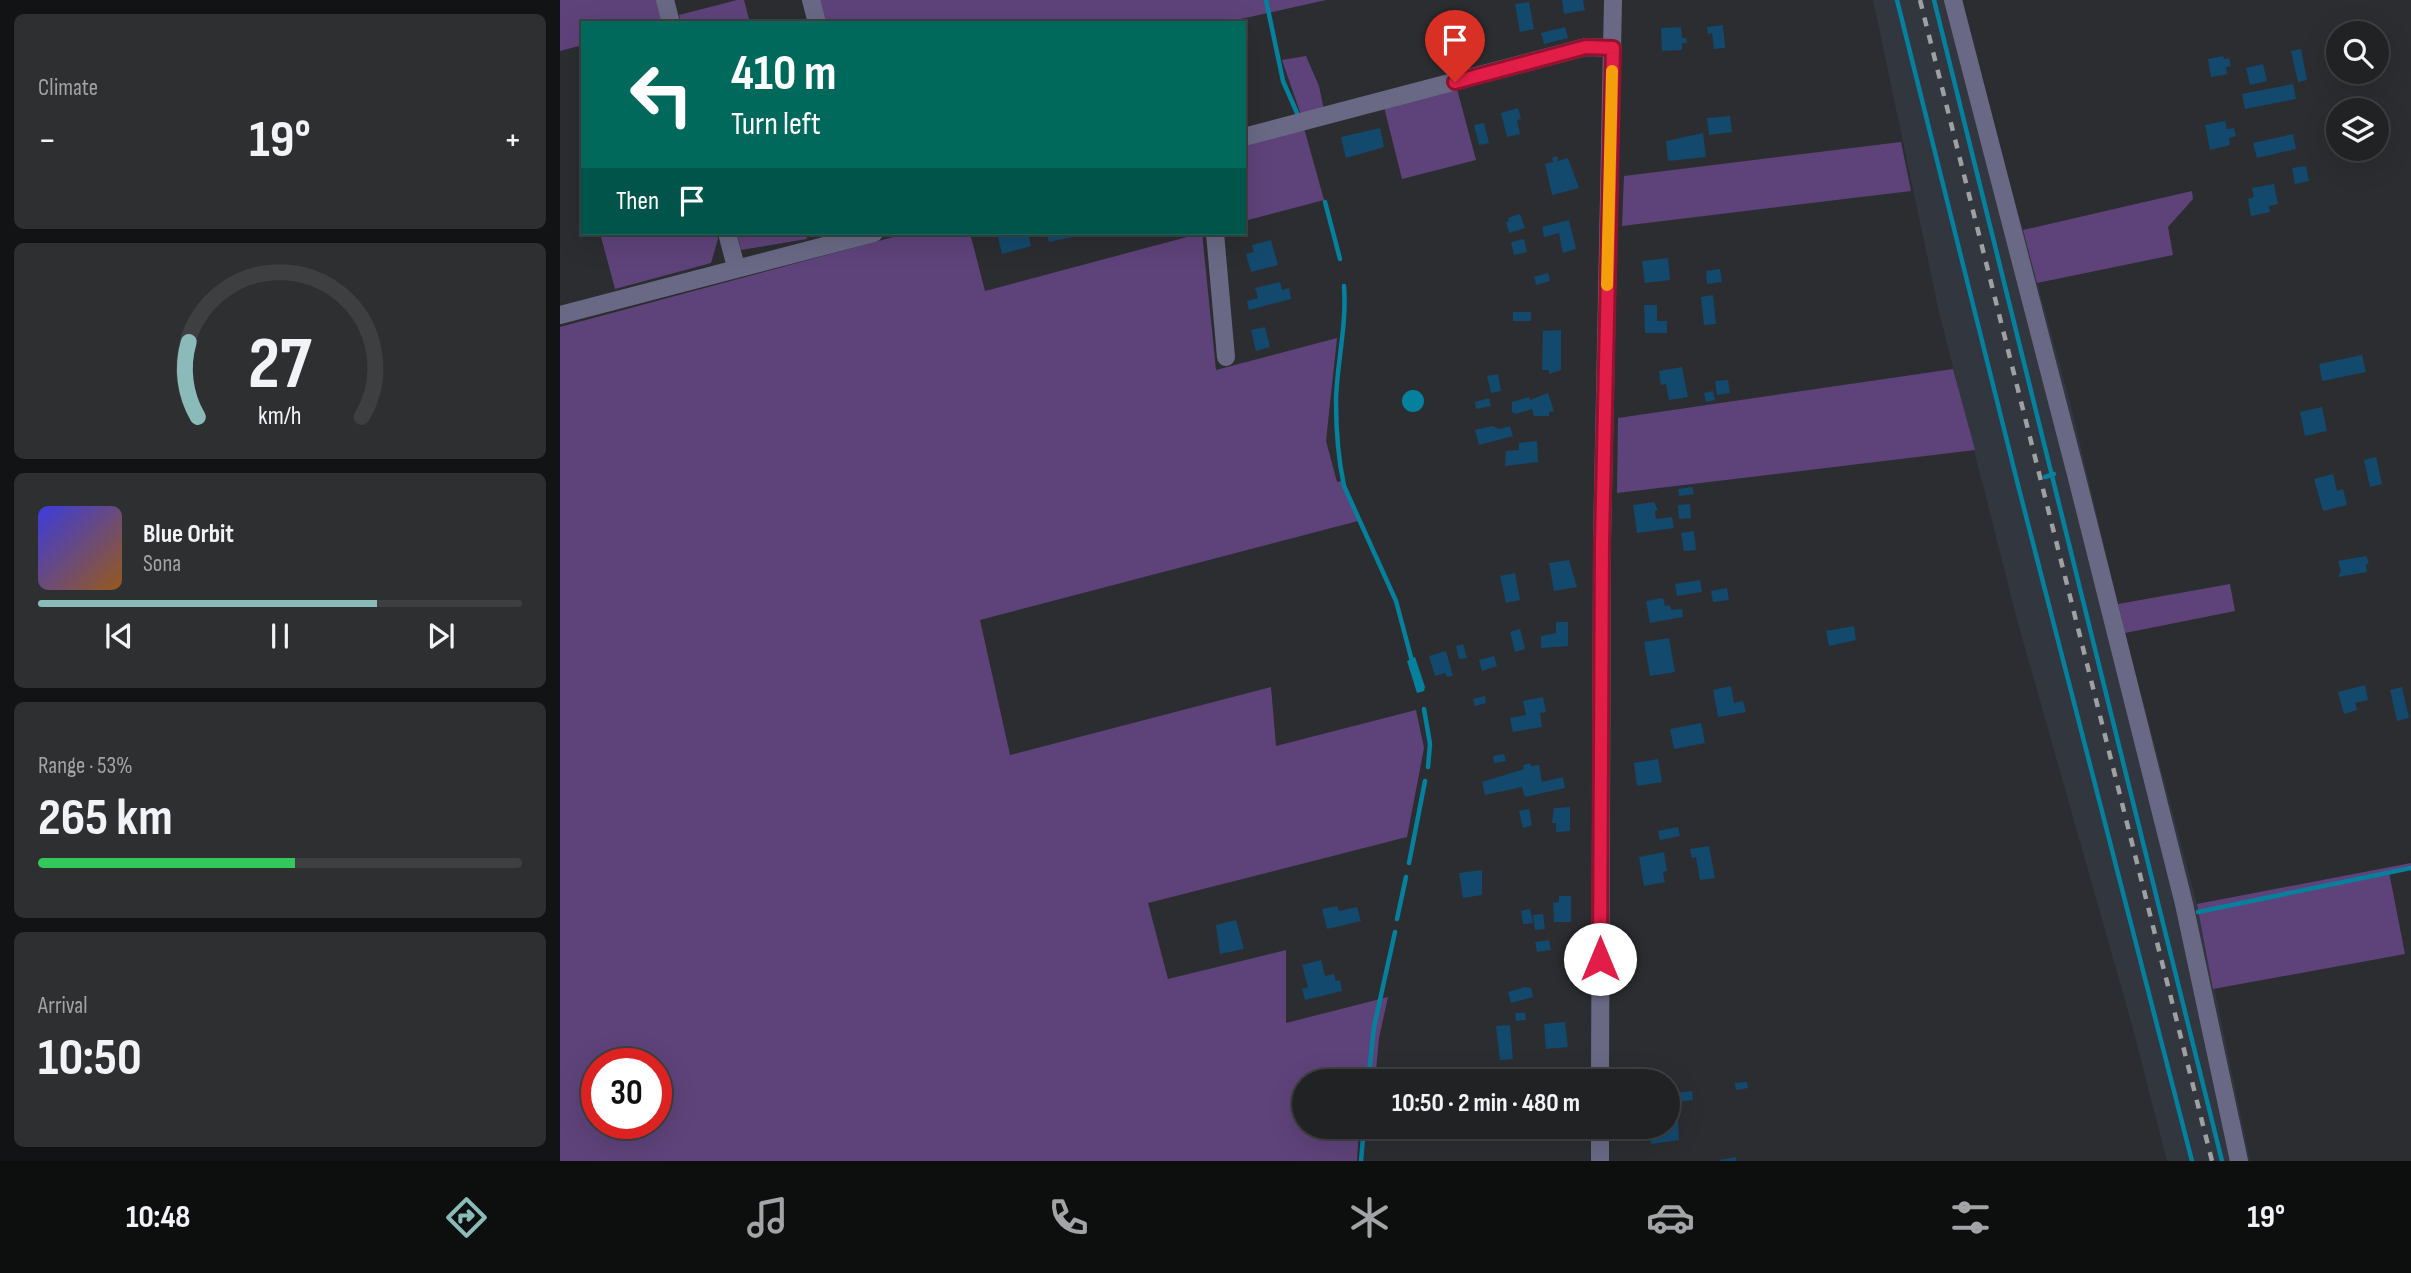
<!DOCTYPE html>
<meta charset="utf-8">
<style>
body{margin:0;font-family:"Sofia Sans Condensed",sans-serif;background:#2d2f31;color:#f1f3f6;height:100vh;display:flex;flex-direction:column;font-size:26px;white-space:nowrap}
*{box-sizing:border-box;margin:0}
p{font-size:23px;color:#a2a4a6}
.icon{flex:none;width:38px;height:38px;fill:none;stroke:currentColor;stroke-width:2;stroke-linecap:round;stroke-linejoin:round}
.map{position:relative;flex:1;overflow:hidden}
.panel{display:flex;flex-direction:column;gap:14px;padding:14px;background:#121314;width:560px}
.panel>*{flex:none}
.hud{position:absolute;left:21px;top:21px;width:665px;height:214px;border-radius:0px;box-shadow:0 7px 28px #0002,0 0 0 2px #3e3f41;background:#00695c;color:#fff;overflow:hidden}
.controls{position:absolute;left:1766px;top:21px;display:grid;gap:14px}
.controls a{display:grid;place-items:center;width:63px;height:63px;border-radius:50%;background:#212224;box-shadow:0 7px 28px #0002,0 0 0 2px #3e3f41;font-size:35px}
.speed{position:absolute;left:21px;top:1048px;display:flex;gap:14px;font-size:35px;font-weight:700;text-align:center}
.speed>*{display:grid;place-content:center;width:91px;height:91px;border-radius:50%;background:#212224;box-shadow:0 7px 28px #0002,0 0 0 2px #3e3f41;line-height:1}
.speed .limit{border:10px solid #d22;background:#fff;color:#111}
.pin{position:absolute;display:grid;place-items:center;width:60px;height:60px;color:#fff;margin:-72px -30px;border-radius:50% 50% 50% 0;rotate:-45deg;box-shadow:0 0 7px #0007}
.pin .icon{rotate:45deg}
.me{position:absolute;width:77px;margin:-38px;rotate:0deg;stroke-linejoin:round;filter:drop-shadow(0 0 5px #0008)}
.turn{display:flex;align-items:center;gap:24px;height:147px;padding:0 35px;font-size:32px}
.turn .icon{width:91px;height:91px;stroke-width:2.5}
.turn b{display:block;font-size:49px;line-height:60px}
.then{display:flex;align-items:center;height:66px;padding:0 35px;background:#0003;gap:14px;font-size:26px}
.big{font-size:52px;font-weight:700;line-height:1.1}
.panel .widget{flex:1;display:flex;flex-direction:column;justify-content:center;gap:10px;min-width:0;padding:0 24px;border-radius:10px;background:#2d2f31}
.panel .dial{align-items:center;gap:0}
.dial svg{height:182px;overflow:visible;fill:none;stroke:#3e3f41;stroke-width:7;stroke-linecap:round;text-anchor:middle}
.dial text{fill:#f1f3f6;stroke:none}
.song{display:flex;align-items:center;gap:21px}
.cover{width:84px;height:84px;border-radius:10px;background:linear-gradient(135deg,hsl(240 70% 55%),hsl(30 70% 35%))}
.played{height:7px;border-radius:4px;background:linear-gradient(90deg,#8bbbb9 70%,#3e3f41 70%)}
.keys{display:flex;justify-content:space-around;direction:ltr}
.heat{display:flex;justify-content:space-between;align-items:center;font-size:38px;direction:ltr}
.charge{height:10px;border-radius:5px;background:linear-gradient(90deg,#34c759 53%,#3e3f41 0)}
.trip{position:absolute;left:732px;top:1069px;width:388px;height:70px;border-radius:35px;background:#212224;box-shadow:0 7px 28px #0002,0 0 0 2px #3e3f41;font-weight:700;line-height:70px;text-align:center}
.tabs{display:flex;height:112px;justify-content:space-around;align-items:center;background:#0d0e0e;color:#a2a4a6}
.tabs .icon{width:49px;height:49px}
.tabs .current{color:#8bbbb9}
.tabs b{font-size:32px;color:#f1f3f6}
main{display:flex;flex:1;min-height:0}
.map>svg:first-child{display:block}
.built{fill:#32363e}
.green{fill:#5e437a;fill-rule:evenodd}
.water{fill:#05809d}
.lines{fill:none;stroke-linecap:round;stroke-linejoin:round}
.stream{stroke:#05809d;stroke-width:4.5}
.building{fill:#13496c}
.minor{stroke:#696986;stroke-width:18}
.rail{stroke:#9ea0a2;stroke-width:4.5;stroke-dasharray:9 9;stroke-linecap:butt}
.route-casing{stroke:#92132f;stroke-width:18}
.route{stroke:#e11d48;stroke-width:12}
.slow{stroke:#f59e0b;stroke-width:12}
</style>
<main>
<section class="panel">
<div class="widget"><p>Climate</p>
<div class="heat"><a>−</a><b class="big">19°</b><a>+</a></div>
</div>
<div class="widget dial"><svg viewBox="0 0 100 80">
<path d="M14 69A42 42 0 1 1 86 69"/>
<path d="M14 69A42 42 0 0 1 10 36" stroke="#8bbbb9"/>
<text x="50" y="56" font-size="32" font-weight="700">27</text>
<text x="50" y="72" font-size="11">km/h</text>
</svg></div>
<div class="widget">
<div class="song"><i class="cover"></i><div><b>Blue Orbit</b><p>Sona</p></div></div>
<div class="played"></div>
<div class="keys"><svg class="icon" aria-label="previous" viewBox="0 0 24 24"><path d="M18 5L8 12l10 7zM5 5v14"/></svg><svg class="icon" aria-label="pause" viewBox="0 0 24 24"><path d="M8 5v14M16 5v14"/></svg><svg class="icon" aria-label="next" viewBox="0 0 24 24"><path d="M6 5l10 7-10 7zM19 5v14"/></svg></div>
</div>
<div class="widget"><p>Range · 53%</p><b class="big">265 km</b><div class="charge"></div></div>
<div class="widget"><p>Arrival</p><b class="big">10:50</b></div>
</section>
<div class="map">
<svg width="1851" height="1161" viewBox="0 0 1851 1161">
<rect width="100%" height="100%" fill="#2c2d30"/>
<path class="built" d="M1313 0H1400L1510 402 1565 633 1637 904 1690 1161H1607L1570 1018 1457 620 1379 312Z"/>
<path class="green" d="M0 0H96L102 23H23V45L0 51Z
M177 0H184L190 23H121L119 15Z
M253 0H766L663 23H259Z
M746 56 759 86 764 110 741 115 722 60Z
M897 89 916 160 842 179 824 107Z
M744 128 764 200 684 221V143Z
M1341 142 1351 191 1062 226 1064 176Z
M1632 191 1633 199 1608 227 1613 255 1477 283 1463 230Z
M40 233H157L158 239 151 263 55 289Z
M177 233H245L247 239 181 250Z
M348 233H410L425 291 642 233 656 370 777 338 766 441 777 482 782 481 798 521 420 620 450 755 711 687 716 746 856 710 864 748 847 837 588 903 608 979 726 950V1023L828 997 819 1038 815 1081 744 1082V1127H799L797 1161H0V327ZM37 1064H96V1124H37Z
M1393 369 1415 450 1057 493 1058 418Z
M1670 584 1675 611 1565 633 1558 604Z
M1851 863V867L1829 872 1845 954 1653 989 1637 904Z"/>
<path class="water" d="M842 401a11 11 0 1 1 22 0a11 11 0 1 1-22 0Z
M855 657 865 687 864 691 857 693 847 661Z"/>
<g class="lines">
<path class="stream" d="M706 0 723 81 737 113
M1337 0 1458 485 1632 1161
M1374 0 1662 1161
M765 202 780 259
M784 286C787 325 777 362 776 400 776 428 778 458 784 486L836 601 852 661
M1485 477 1494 474
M864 709 870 744 868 767
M849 863 865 781
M1638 912 1851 868
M837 919 846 877
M808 1082 814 1027 835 932
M801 1161 804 1127"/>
</g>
<path class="building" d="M1002 0H1023L1025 10 1004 14Z
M969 2 974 29 960 32 955 4Z
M1163 25 1165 48 1154 49 1152 33 1148 34 1147 27Z
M1005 27 1008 38 984 44 981 33Z
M1121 27 1122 38H1126L1127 43H1122V50L1102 51 1101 28Z
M1741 49 1747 80 1738 82 1731 51Z
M1663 56 1664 59 1669 58 1671 66 1666 67 1667 74 1651 77 1648 59Z
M1703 64 1707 81 1690 85 1686 68Z
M1733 84 1736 99 1685 109 1682 94Z
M958 108 961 119 957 120 960 134 947 137 941 113Z
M1170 116 1172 132 1149 135 1147 118Z
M1665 121 1667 129 1674 128 1676 136 1669 138 1670 145 1650 150 1645 125Z
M924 123 929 143 919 145 914 125Z
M820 128 824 147 786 158 781 137Z
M1143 133 1146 157 1108 161 1106 141Z
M1733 134 1736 149 1697 158 1693 143Z
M997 156 998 161 1008 158 1019 188 992 195 985 164 993 162 992 158Z
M1746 166 1749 181 1735 184 1732 168Z
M1714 184 1718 204 1709 206 1710 212 1691 216 1688 199 1694 197 1692 188Z
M960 214 965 228 949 233 946 222 949 221 948 218Z
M1009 220 1016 249 1003 253 999 233 984 237 982 227Z
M454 233H468L471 246 442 254 438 237Z
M487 233H522L523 235 489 242Z
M964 239 967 252 954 255 951 242Z
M711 240 718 265 691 272 686 254 694 252 692 245Z
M1108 258 1110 280 1085 283 1082 261Z
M1160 269 1162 282 1147 284 1146 271Z
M988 273 990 281 976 285 974 277Z
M720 282 722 290 729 288 731 299 689 310 687 301 698 298 695 288Z
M1153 295 1156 324 1144 325 1141 297Z
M1084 305H1097V321H1107V333H1085Z
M953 312H971V321H953Z
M705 327 710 347 696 351 691 330Z
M1001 330V370L989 374V370H982L983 331Z
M1802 355 1806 372 1762 381 1759 364Z
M1122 367 1128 397 1109 400 1106 384 1101 385 1099 371Z
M938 374 941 391 931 393 927 376Z
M1168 380 1170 393 1157 395 1155 381Z
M1153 391 1155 400 1146 402 1144 393Z
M988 393 994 411 989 412V416H974L972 409 956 414 952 412V402L969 397 970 400Z
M929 398 931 406 916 409 915 402Z
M1762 407 1767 431 1745 436 1740 412Z
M932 426 940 429 950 426 953 436 919 445 915 430Z
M977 441 978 462 945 466 946 451 959 450V443Z
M1816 457 1822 484 1810 487 1804 460Z
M1773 474 1777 491 1783 489 1787 505 1763 511 1754 479Z
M1132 487 1134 494 1119 496 1118 489Z
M1094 502 1098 510 1095 511 1096 519 1112 517 1114 528 1077 533 1073 505Z
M1130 504 1131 518 1119 519 1118 505Z
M1134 531 1136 550 1124 551 1121 533Z
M1806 556 1809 563 1806 565 1807 572 1778 577 1781 571 1778 561Z
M1009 560 1017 587 994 591 989 563Z
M955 573 960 600 946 603 940 576Z
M1140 580 1142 592 1117 596 1115 584Z
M1167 588 1169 600 1153 602 1151 591Z
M1103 598 1105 606 1110 605 1111 610 1122 609 1123 617 1090 623 1086 601Z
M996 622H1008V646L981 648V636L996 633Z
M1294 626 1296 640 1269 646 1266 631Z
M960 629 965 649 955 652 950 632Z
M1109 638 1115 672 1090 676 1084 642Z
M903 644 907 658 899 659 896 646Z
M886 651 893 676 887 677 885 673 875 676 869 656Z
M934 656 937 666 922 671 919 660Z
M1805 685 1808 700 1795 703 1797 710 1784 714 1778 692Z
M1171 686 1174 703 1183 701 1186 712 1158 717 1153 690Z
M1842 687 1849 718 1837 721 1830 690Z
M925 696 926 703 915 706 913 699Z
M983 697 986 712 980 713 982 727 953 732 950 718 966 715 963 701Z
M1141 723 1145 743 1114 749 1110 729Z
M944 754 946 761 934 763 933 756Z
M1098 759 1102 782 1077 786 1074 763Z
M970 763 971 766 979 765 982 782 1003 777 1005 788 965 797 962 787 925 795 922 782 964 769 963 765Z
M1010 807V831L996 832V823H992L994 808Z
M969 809 972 825 963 828 959 811Z
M1118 827 1120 836 1100 840 1098 831Z
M1149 846 1155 878 1140 880 1136 857 1132 858 1130 849Z
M1104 852 1107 871 1103 872 1105 882 1084 886 1079 857Z
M922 870V895L903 898 899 873Z
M999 896H1011V922H994L993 903 999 902Z
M777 906 779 911 797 907 801 921 767 929 762 909Z
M970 909 973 923 963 924 961 911Z
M983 914 985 929 975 930 973 915Z
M676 920 684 949 660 954 656 925Z
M989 940 991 950 977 952 975 942Z
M761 960 765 976 774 974 776 981 780 980 782 991 745 1000 742 989 748 987 742 965Z
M965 987 971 988 973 997 951 1003 948 992Z
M955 1013H965L966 1020 956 1021Z
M1005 1022 1008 1047 986 1049 984 1024Z
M950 1025 953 1059 940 1060 936 1026Z
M1010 1069V1082H986L985 1070Z
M1187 1082 1188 1088 1176 1090 1175 1083Z
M1132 1091 1133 1100 1117 1102 1119 1140 1091 1144 1089 1127H1108V1099L1114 1098V1093Z
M1176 1157V1161H1160V1160Z"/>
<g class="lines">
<path class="minor" d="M105 0 111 23
M251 0 257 23
M1393 0 1518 482 1624 904 1679 1161
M684 137 1026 47 1053 48
M167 233 176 267
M655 233 666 357
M0 315 314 233
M1040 1082 1042 542 1053 0
M1040 1161V1127"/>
<path class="rail" d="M1360 0 1652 1161"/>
</g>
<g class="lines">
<defs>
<path id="route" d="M895 82 1026 47 1053 48 1042 542 1040 959"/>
</defs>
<use href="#route" class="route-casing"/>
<use href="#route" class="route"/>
<path class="slow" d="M1047 285 1052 71"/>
</g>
</svg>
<div class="controls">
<a><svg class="icon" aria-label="search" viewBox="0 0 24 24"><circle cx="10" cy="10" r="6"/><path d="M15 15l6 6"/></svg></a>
<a><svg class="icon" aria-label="layers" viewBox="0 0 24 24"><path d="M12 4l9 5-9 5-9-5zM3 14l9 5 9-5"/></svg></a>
</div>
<div class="speed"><div class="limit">30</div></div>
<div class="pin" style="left:895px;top:82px;background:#d93025"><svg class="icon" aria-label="arrive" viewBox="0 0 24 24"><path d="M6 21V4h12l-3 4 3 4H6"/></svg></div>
<svg class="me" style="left:1040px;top:959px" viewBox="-20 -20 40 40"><circle r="19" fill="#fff"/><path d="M0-13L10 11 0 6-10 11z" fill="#e11d48"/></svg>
<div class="trip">10:50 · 2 min · 480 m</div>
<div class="hud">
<div class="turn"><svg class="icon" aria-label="left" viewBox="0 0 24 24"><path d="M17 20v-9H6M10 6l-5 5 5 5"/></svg><div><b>410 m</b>Turn left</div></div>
<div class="then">Then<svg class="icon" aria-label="arrive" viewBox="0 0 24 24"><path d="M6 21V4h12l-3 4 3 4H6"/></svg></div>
</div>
</div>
</main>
<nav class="tabs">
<b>10:48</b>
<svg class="icon current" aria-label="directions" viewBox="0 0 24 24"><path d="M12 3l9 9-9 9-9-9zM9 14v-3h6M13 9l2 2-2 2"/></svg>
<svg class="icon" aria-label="music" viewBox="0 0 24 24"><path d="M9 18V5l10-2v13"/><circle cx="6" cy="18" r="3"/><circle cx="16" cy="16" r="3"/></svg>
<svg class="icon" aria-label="phone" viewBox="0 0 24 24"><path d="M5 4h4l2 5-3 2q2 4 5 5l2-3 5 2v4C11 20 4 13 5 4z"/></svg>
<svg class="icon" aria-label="climate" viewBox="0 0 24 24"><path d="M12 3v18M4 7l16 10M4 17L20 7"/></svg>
<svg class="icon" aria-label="car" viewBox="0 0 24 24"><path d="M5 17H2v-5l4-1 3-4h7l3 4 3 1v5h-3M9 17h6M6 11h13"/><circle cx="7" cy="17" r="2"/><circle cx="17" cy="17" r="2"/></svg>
<svg class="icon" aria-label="filters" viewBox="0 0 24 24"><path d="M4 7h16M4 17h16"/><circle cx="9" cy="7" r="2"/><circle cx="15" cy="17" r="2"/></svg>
<b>19°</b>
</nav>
